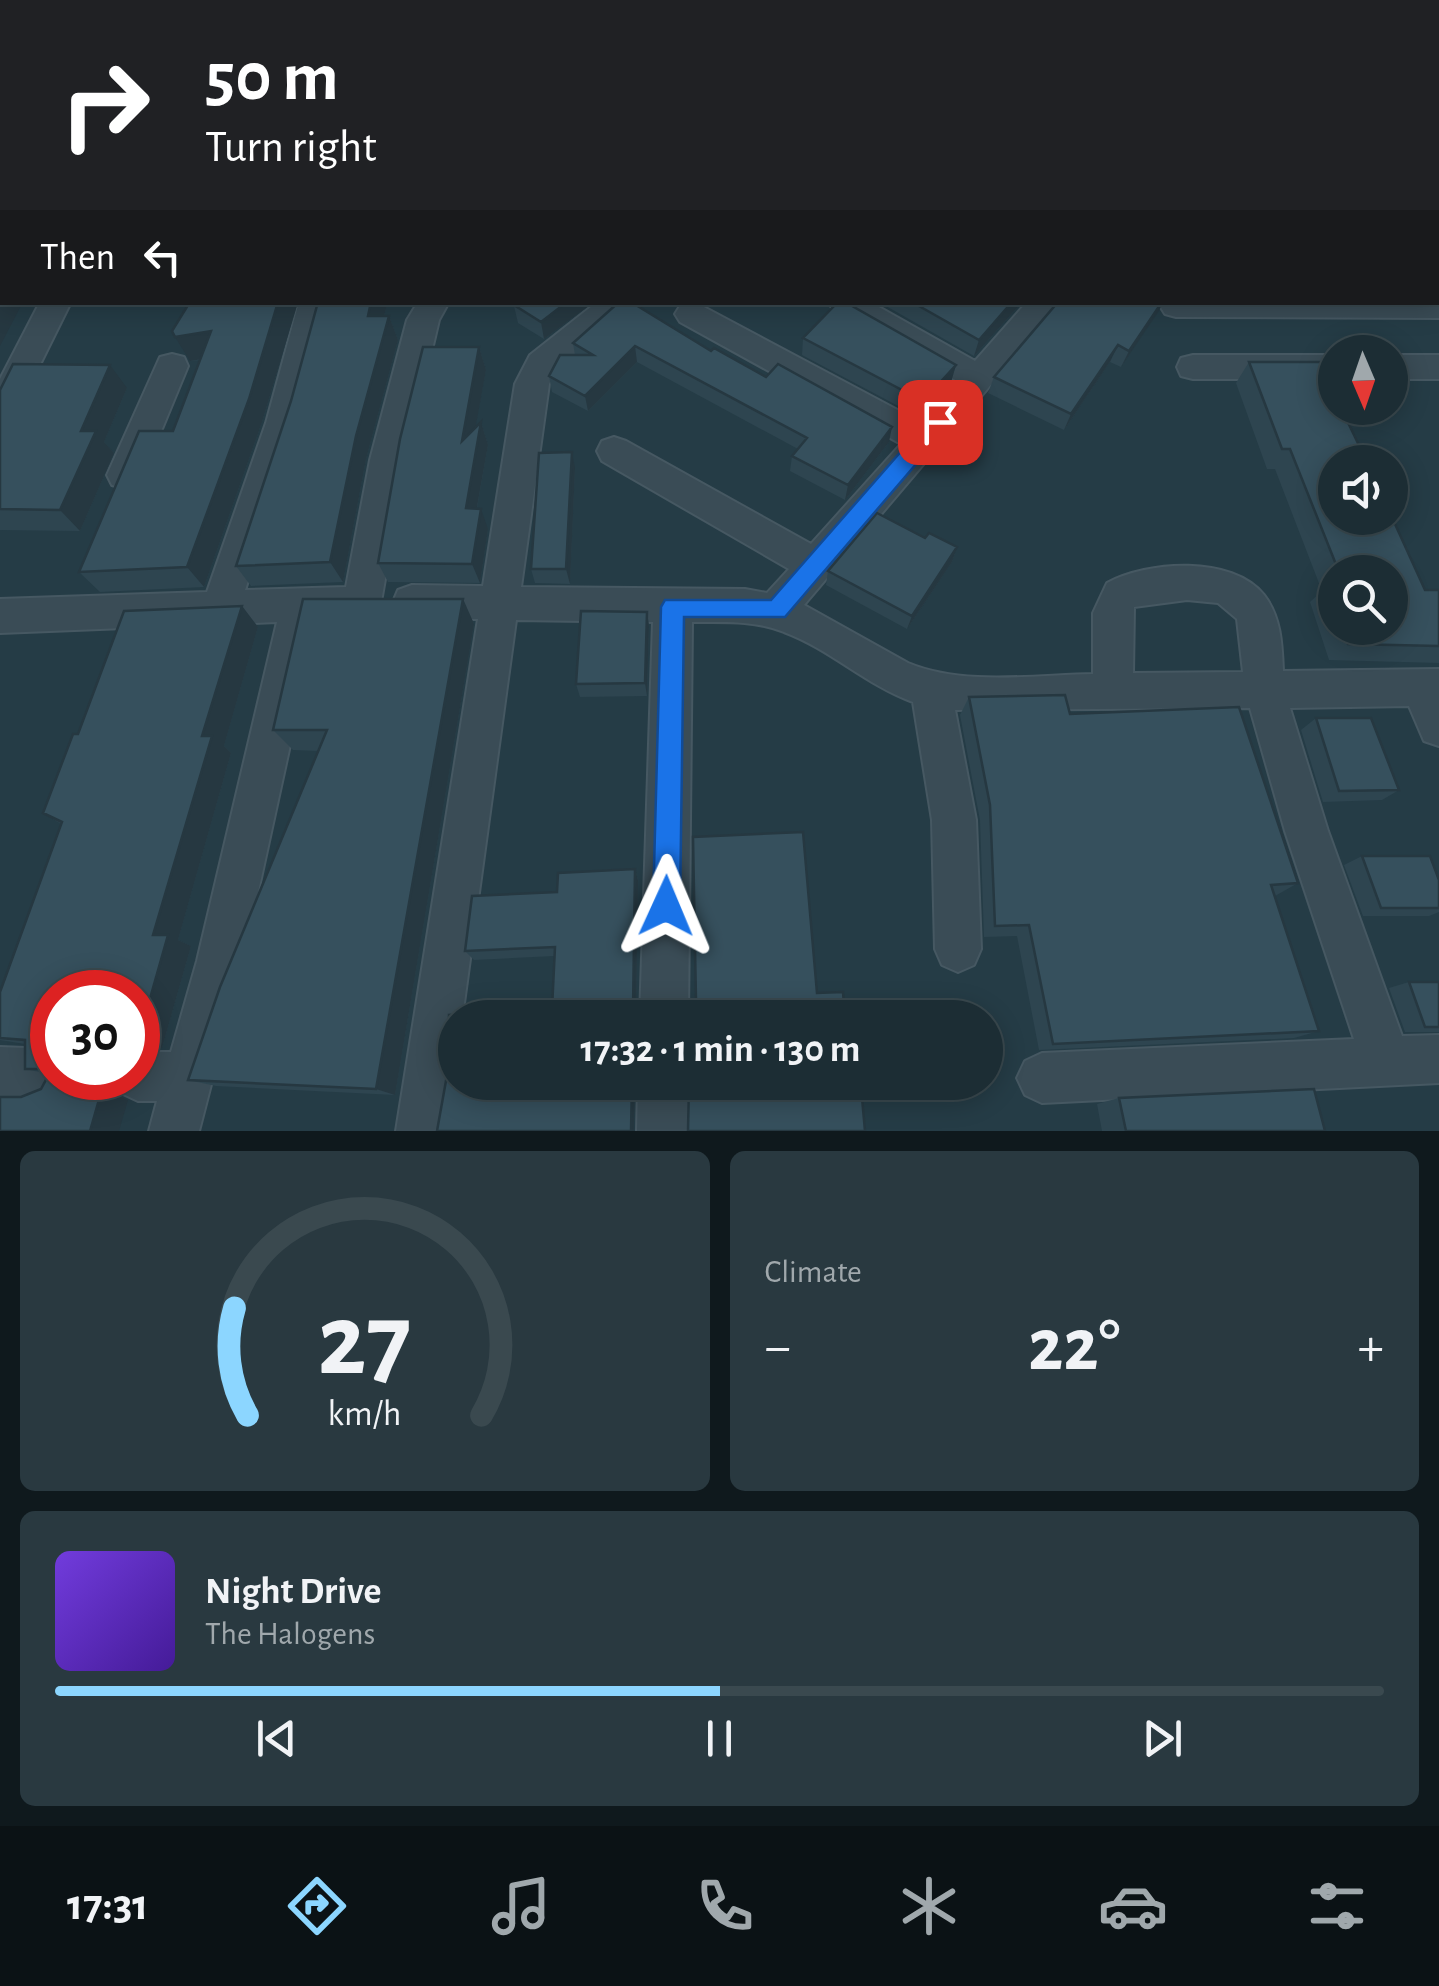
<!DOCTYPE html>
<meta charset="utf-8">
<style>
body{margin:0;font-family:"Alegreya Sans",sans-serif;background:#293940;color:#f1f3f6;height:100vh;display:flex;flex-direction:column;font-size:38px;white-space:nowrap}
*{box-sizing:border-box;margin:0}
p{font-size:32px;color:#a0a8ac}
.icon{flex:none;width:55px;height:55px;fill:none;stroke:currentColor;stroke-width:2;stroke-linecap:round;stroke-linejoin:round}
.map{position:relative;height:1131px;overflow:hidden}
.drawer{display:flex;flex-direction:column;gap:20px;padding:20px;background:#0f191d;flex:1}
.drawer>*{flex:none}
.top-card{position:absolute;left:0px;top:0px;width:1440px;height:305px;box-shadow:0 5px 25px #0003,0 0 0 2px #3a494f;background:#202124;color:#fff;overflow:hidden}
.needle{width:65px;rotate:178deg}
.fabs{position:absolute;left:1318px;top:335px;display:grid;gap:20px}
.fabs a{display:grid;place-items:center;width:90px;height:90px;border-radius:50%;background:#1c2d34;box-shadow:0 5px 25px #0003,0 0 0 2px #3a494f;font-size:50px}
.speed{position:absolute;left:30px;top:970px;display:flex;gap:20px;font-size:50px;font-weight:700;text-align:center}
.speed>*{display:grid;place-content:center;width:130px;height:130px;border-radius:50%;background:#1c2d34;box-shadow:0 5px 25px #0003,0 0 0 2px #3a494f;line-height:1}
.speed .limit{border:15px solid #d22;background:#fff;color:#111}
.pin{position:absolute;display:grid;place-items:center;width:85px;height:85px;color:#fff;margin:-42px;border-radius:20px;box-shadow:0 5px 15px #0006}
.me{position:absolute;width:110px;margin:-55px;rotate:1deg;stroke-linejoin:round;filter:drop-shadow(0 0 8px #0008)}
.turn{display:flex;align-items:center;gap:35px;height:210px;padding:0 40px;font-size:45px}
.turn .icon{width:130px;height:130px;stroke-width:2.5}
.turn b{display:block;font-size:70px;line-height:85px}
.then{display:flex;align-items:center;height:95px;padding:0 40px;background:#0003;gap:20px;font-size:38px}
.big{font-size:75px;font-weight:700;line-height:1.1}
.drawer .tile{flex:1;display:flex;flex-direction:column;justify-content:center;gap:15px;min-width:0;padding:0 35px;border-radius:15px;background:#293940}
.drawer .dial{align-items:center;gap:0}
.dial svg{height:260px;overflow:visible;fill:none;stroke:#3a494f;stroke-width:7;stroke-linecap:round;text-anchor:middle}
.dial text{fill:#f1f3f6;stroke:none}
.song{display:flex;align-items:center;gap:30px}
.cover{width:120px;height:120px;border-radius:15px;background:linear-gradient(135deg,hsl(260 70% 55%),hsl(260 70% 35%))}
.played{height:10px;border-radius:5px;background:linear-gradient(90deg,#8cd6ff 50%,#3a494f 50%)}
.keys{display:flex;justify-content:space-around;direction:ltr}
.heat{display:flex;justify-content:space-between;align-items:center;font-size:55px;direction:ltr}
.drawer .tiles{flex:1;display:grid;gap:20px;grid-template-columns:1fr 1fr}
.tile:last-child{grid-column:span 2}
.trip{position:absolute;left:438px;top:1000px;width:565px;height:100px;border-radius:50px;background:#1c2d34;box-shadow:0 5px 25px #0003,0 0 0 2px #3a494f;font-weight:700;line-height:100px;text-align:center}
.menu{display:flex;height:160px;justify-content:space-around;align-items:center;background:#0b1215;color:#a0a8ac}
.menu .icon{width:70px;height:70px}
.menu .selected{color:#8cd6ff}
.menu b{font-size:45px;color:#f1f3f6}
.map>svg:first-child{display:block}
.lines{fill:none;stroke-linecap:round;stroke-linejoin:round}
.minor-casing{stroke:#465862;stroke-width:4}
.minor{fill:#3a4c56;fill-rule:evenodd}
.wall{fill:#2e4550;fill-rule:evenodd}
.shaded-wall{fill:#263841}
.building{fill:#36505d;stroke:#263841;stroke-width:2.5}
.route{fill:#1a73e8;stroke:#114b97;stroke-width:2.5}
</style>
<div class="map">
<svg width="1439" height="1131" viewBox="0 0 1439 1131">
<rect width="100%" height="100%" fill="#253c46"/>
<g class="lines">
<defs>
<path id="minor" d="M321 0H350L351 2H323Z
M869 0H899L900 2H871Z
M999 0H1029L1030 2H1001Z
M1285 0H1316L1317 2H1287Z
M1438 27H1439V43L1438 42Z
M1438 137H1439V155H1438Z
M2 139V159L0 160V140Z
M1438 209H1439V229H1438Z
M1439 296V318L1176 317 1165 314 1160 306 1162 302H1438Z
M40 302H71L12 421 0 425V379Z
M299 302H331L300 423 245 590 346 587 370 460 407 320 418 302H449L439 320 406 460 381 602 376 614 362 619 317 621 243 961 199 1131H149L157 1101H138L121 1093 114 1078H138V1052H171L197 961 277 622 0 633V599L207 592 266 423Z
M597 302H634L555 372 549 384 521 587 745 589 767 593 789 569 602 461 597 451 602 441 614 437 626 441 811 544 901 444 680 322 675 314 680 306 691 303 702 306 920 422 957 381 833 310 829 302H870L975 361 1027 302H1061L804 605 908 663C963 686 1034 675 1093 674V613L1107 583C1147 561 1232 555 1264 595 1281 617 1282 644 1283 671L1439 669V746L1424 741 1409 706 1290 708 1328 831 1402 1036 1439 1035V1083L1042 1103 1025 1095 1017 1078 1025 1061 1042 1053 1354 1039 1285 831 1250 708 955 710 976 820 981 949 974 965 958 972 942 965 935 949 932 820 913 702C866 685 830 649 784 632 755 620 723 622 692 622L688 1018H640L653 622 516 620 462 1018H455V1068L446 1131H396L478 619H412L398 614 393 602 398 590 412 585 483 586 515 384 530 355ZM1187 600 1218 603 1237 619 1243 672 1133 673 1134 607Z
M172 354 184 357 188 366 143 475 138 485 125 489 112 485 107 475 156 366 160 357Z
M1193 355H1335V379H1193L1181 376 1177 367 1181 358Z
M1390 355H1439V379H1390Z
M0 1047 52 1049V1078H75L69 1090 52 1098 0 1097Z
M638 1082H688L687 1131H637Z"/>
</defs>
<use href="#minor" class="minor-casing"/>
<use href="#minor" class="minor"/>
</g>
<path class="wall" d="M26 0H178L173 2H30Z
M203 302H298L262 422 204 587 100 592 79 572 173 431 201 360 190 361Z
M318 302H388L384 316H389L398 340 366 459 343 582 251 586 236 566 291 401Z
M508 302H594L544 339 518 323 514 306Z
M879 302H1022L974 356Z
M1058 302H1163L1121 367 1110 362 1064 430 988 393 994 377Z
M803 338 956 365 951 382 919 417 802 355Z
M573 343 711 351 766 377 889 442 845 500 790 471 792 456 798 449 637 362 588 411 552 392 549 376 575 355Z
M479 347 486 370 475 428 481 422 488 445 477 508 488 529 480 583 388 582 378 563Z
M1249 362 1425 590H1439V663L1329 660 1310 602 1322 591 1275 469H1267L1236 383ZM1335 572H1390V628H1335Z
M127 388 104 442 114 453 80 531 0 530V390Z
M575 468 570 584 535 583 531 569Z
M925 538 957 547 952 562 907 629 826 585 828 571Z
M463 599 474 624 395 1095 216 1086 188 1080 319 751 293 750 273 730Z
M242 606 258 627 224 746 231 753 178 940 191 946 162 1048 138 1049V992L52 1078 118 1095 128 1100 21 1097 41 1089 49 1074 25 1069V1044L0 1040V1038L61 824 43 813 78 734Z
M647 612 649 626 647 696 580 697 576 684Z
M969 697 1070 714 1298 883 1275 896 1319 1031 1294 1038 1039 1050 1017 936 984 937 980 820 960 715Z
M1316 718 1399 790 1382 800 1323 802 1301 730Z
M803 832 817 993 843 992 845 1018H455V1082H635L634 1131H437L449 1064V1015L552 1009 554 956 474 960 465 951 472 896 557 892 558 873 635 869 638 880 636 1014 687 1015 691 1002 696 1001 693 837Z
M1362 856 1439 880V912L1429 916H1363L1344 865Z
M1409 982H1439V1032H1405L1389 988Z
M1119 1098 1325 1131H1102L1097 1104Z"/>
<path class="shaded-wall" d="M133 0H178L173 2H128Z
M952 0H969L966 2H949Z
M2 282V302H23L0 346V287Z
M278 302H298L262 422 204 587 187 567Z
M371 302H388L377 340 368 316Z
M567 302H594L544 339 541 322Z
M1012 302H1022L974 356 979 340Z
M1162 302H1163L1159 311 1121 367 1129 351Z
M389 316 398 340 366 459 343 582 330 562 356 436Z
M211 331 226 355 190 361 175 337Z
M1118 345 1110 362 1064 430 1071 414Z
M635 346 637 362 588 411 585 396Z
M479 347 486 370 469 463 462 441Z
M110 365 127 388 104 442 114 453 80 531 60 510 81 431Z
M956 365 951 382 919 417 923 401Z
M481 422 488 445 473 529 466 508Z
M892 427 889 442 845 500 848 485Z
M572 452 575 468 570 584 566 569Z
M481 509 488 529 480 583 472 564Z
M957 547 952 562 907 629 912 616Z
M463 599 474 624 395 1095 376 1089Z
M242 606 258 627 224 746 231 753 178 940 191 946 162 1048 138 1042 153 935 202 736Z
M647 612 649 626 647 696 645 683Z
M635 869 638 880 636 1018 633 1011Z
M85 1078H110L118 1095 128 1100 119 1131H90V1090Z
M632 1082H635L634 1131H631Z"/>
<path class="building" d="M43 0H133L128 2H42L45 1Z
M903 0H952L949 2H901Z
M1044 0H1245L1243 2H1042Z
M2 23V53L0 51V24Z
M0 185H2V282L0 287Z
M203 302H278L249 399 187 567 79 572 139 431H173L211 331 175 337 172 331 188 305Z
M318 302H371L368 316H389L356 436 330 562 236 566 291 401Z
M517 302H567L541 322 514 305Z
M619 302H631L711 351 714 348 766 377 778 364 892 427 848 485 792 456 807 438 635 346 585 396 549 376 560 355H593L573 343Z
M838 302H845L956 365 923 401 803 338Z
M912 302H1012L979 340Z
M1058 302H1162L1129 351 1118 345 1071 414 994 377Z
M423 347H479L462 441 481 422 466 508 481 509 472 564 378 563 400 439Z
M1249 362H1321L1335 394V408H1341L1367 462H1335V518H1390V513L1425 590H1439V646L1348 644 1342 628H1390V572H1339L1290 449H1282Z
M13 364 110 365 81 431H96L60 510 0 509V390Z
M572 452 566 569H531L539 453Z
M877 513 925 538 929 533 957 547 912 616 828 571Z
M1328 585H1335V606Z
M303 599H463L376 1089 188 1080 220 987 327 730H273Z
M242 606 202 736H212L153 935H168L138 1041V992H52V1078H85L90 1090 100 1096 90 1131H0V1097H21L41 1089 49 1074 46 1069H25V1040L0 1038V992L62 822 43 813 73 734H78L124 611Z
M581 611 647 612 645 683 576 684Z
M1065 695 1070 714 1239 707 1298 883 1271 885 1319 1031 1053 1044 1029 925 995 926 990 805 969 697Z
M1316 718H1371L1399 790 1339 791Z
M803 832 817 993 843 992 845 1018H455V1082H632L631 1131H437L449 1064V1015L552 1009 555 947 465 951 472 896 557 892 558 873 635 869 633 1011 637 1015H687L691 1002 696 1001 693 837Z
M1362 856H1430L1439 880V908H1381Z
M1409 982H1439V1027H1425Z
M689 1082H852V1088L861 1087 865 1131H688Z
M1314 1089 1325 1131H1126L1119 1098Z"/>
<path class="route" d="M940 414 950 422 947 428 785 617H684L680 906 676 915 666 919 657 915 653 906 661 607 665 600H771L932 416Z"/>
</svg>
<div class="fabs">
<a><svg class="needle" viewBox="-14 -14 28 28"><path d="M0-13l5 13h-10z" fill="#e53935"/><path d="M0 13l5-13h-10z" fill="#a0a8ac"/></svg></a>
<a><svg class="icon" aria-label="sound" viewBox="0 0 24 24"><path d="M4 9h4l5-4v14l-5-4H4zM17 9q2 3 0 6"/></svg></a>
<a><svg class="icon" aria-label="search" viewBox="0 0 24 24"><circle cx="10" cy="10" r="6"/><path d="M15 15l6 6"/></svg></a>
</div>
<div class="speed"><div class="limit">30</div></div>
<div class="pin" style="left:940px;top:422px;background:#d93025"><svg class="icon" aria-label="arrive" viewBox="0 0 24 24"><path d="M6 21V4h12l-3 4 3 4H6"/></svg></div>
<svg class="me" style="left:666px;top:906px" viewBox="-20 -20 40 40"><path d="M0-17L14 15 0 8-14 15z" fill="#1a73e8" stroke="#fff" stroke-width="4"/></svg>
<div class="trip">17:32 · 1 min · 130 m</div>
<div class="top-card">
<div class="turn"><svg class="icon" aria-label="right" viewBox="0 0 24 24"><path d="M7 20v-9h11M14 6l5 5-5 5"/></svg><div><b>50 m</b>Turn right</div></div>
<div class="then">Then<svg class="icon" aria-label="left" viewBox="0 0 24 24"><path d="M17 20v-9H6M10 6l-5 5 5 5"/></svg></div>
</div>
</div>
<section class="drawer">
<div class="tiles">
<div class="tile dial"><svg viewBox="0 0 100 80">
<path d="M14 69A42 42 0 1 1 86 69"/>
<path d="M14 69A42 42 0 0 1 10 36" stroke="#8cd6ff"/>
<text x="50" y="56" font-size="32" font-weight="700">27</text>
<text x="50" y="72" font-size="11">km/h</text>
</svg></div>
<div class="tile"><p>Climate</p>
<div class="heat"><a>−</a><b class="big">22°</b><a>+</a></div>
</div>
<div class="tile">
<div class="song"><i class="cover"></i><div><b>Night Drive</b><p>The Halogens</p></div></div>
<div class="played"></div>
<div class="keys"><svg class="icon" aria-label="previous" viewBox="0 0 24 24"><path d="M18 5L8 12l10 7zM5 5v14"/></svg><svg class="icon" aria-label="pause" viewBox="0 0 24 24"><path d="M8 5v14M16 5v14"/></svg><svg class="icon" aria-label="next" viewBox="0 0 24 24"><path d="M6 5l10 7-10 7zM19 5v14"/></svg></div>
</div>
</div>
</section>
<nav class="menu">
<b>17:31</b>
<svg class="icon selected" aria-label="directions" viewBox="0 0 24 24"><path d="M12 3l9 9-9 9-9-9zM9 14v-3h6M13 9l2 2-2 2"/></svg>
<svg class="icon" aria-label="music" viewBox="0 0 24 24"><path d="M9 18V5l10-2v13"/><circle cx="6" cy="18" r="3"/><circle cx="16" cy="16" r="3"/></svg>
<svg class="icon" aria-label="phone" viewBox="0 0 24 24"><path d="M5 4h4l2 5-3 2q2 4 5 5l2-3 5 2v4C11 20 4 13 5 4z"/></svg>
<svg class="icon" aria-label="climate" viewBox="0 0 24 24"><path d="M12 3v18M4 7l16 10M4 17L20 7"/></svg>
<svg class="icon" aria-label="car" viewBox="0 0 24 24"><path d="M5 17H2v-5l4-1 3-4h7l3 4 3 1v5h-3M9 17h6M6 11h13"/><circle cx="7" cy="17" r="2"/><circle cx="17" cy="17" r="2"/></svg>
<svg class="icon" aria-label="filters" viewBox="0 0 24 24"><path d="M4 7h16M4 17h16"/><circle cx="9" cy="7" r="2"/><circle cx="15" cy="17" r="2"/></svg>
</nav>
